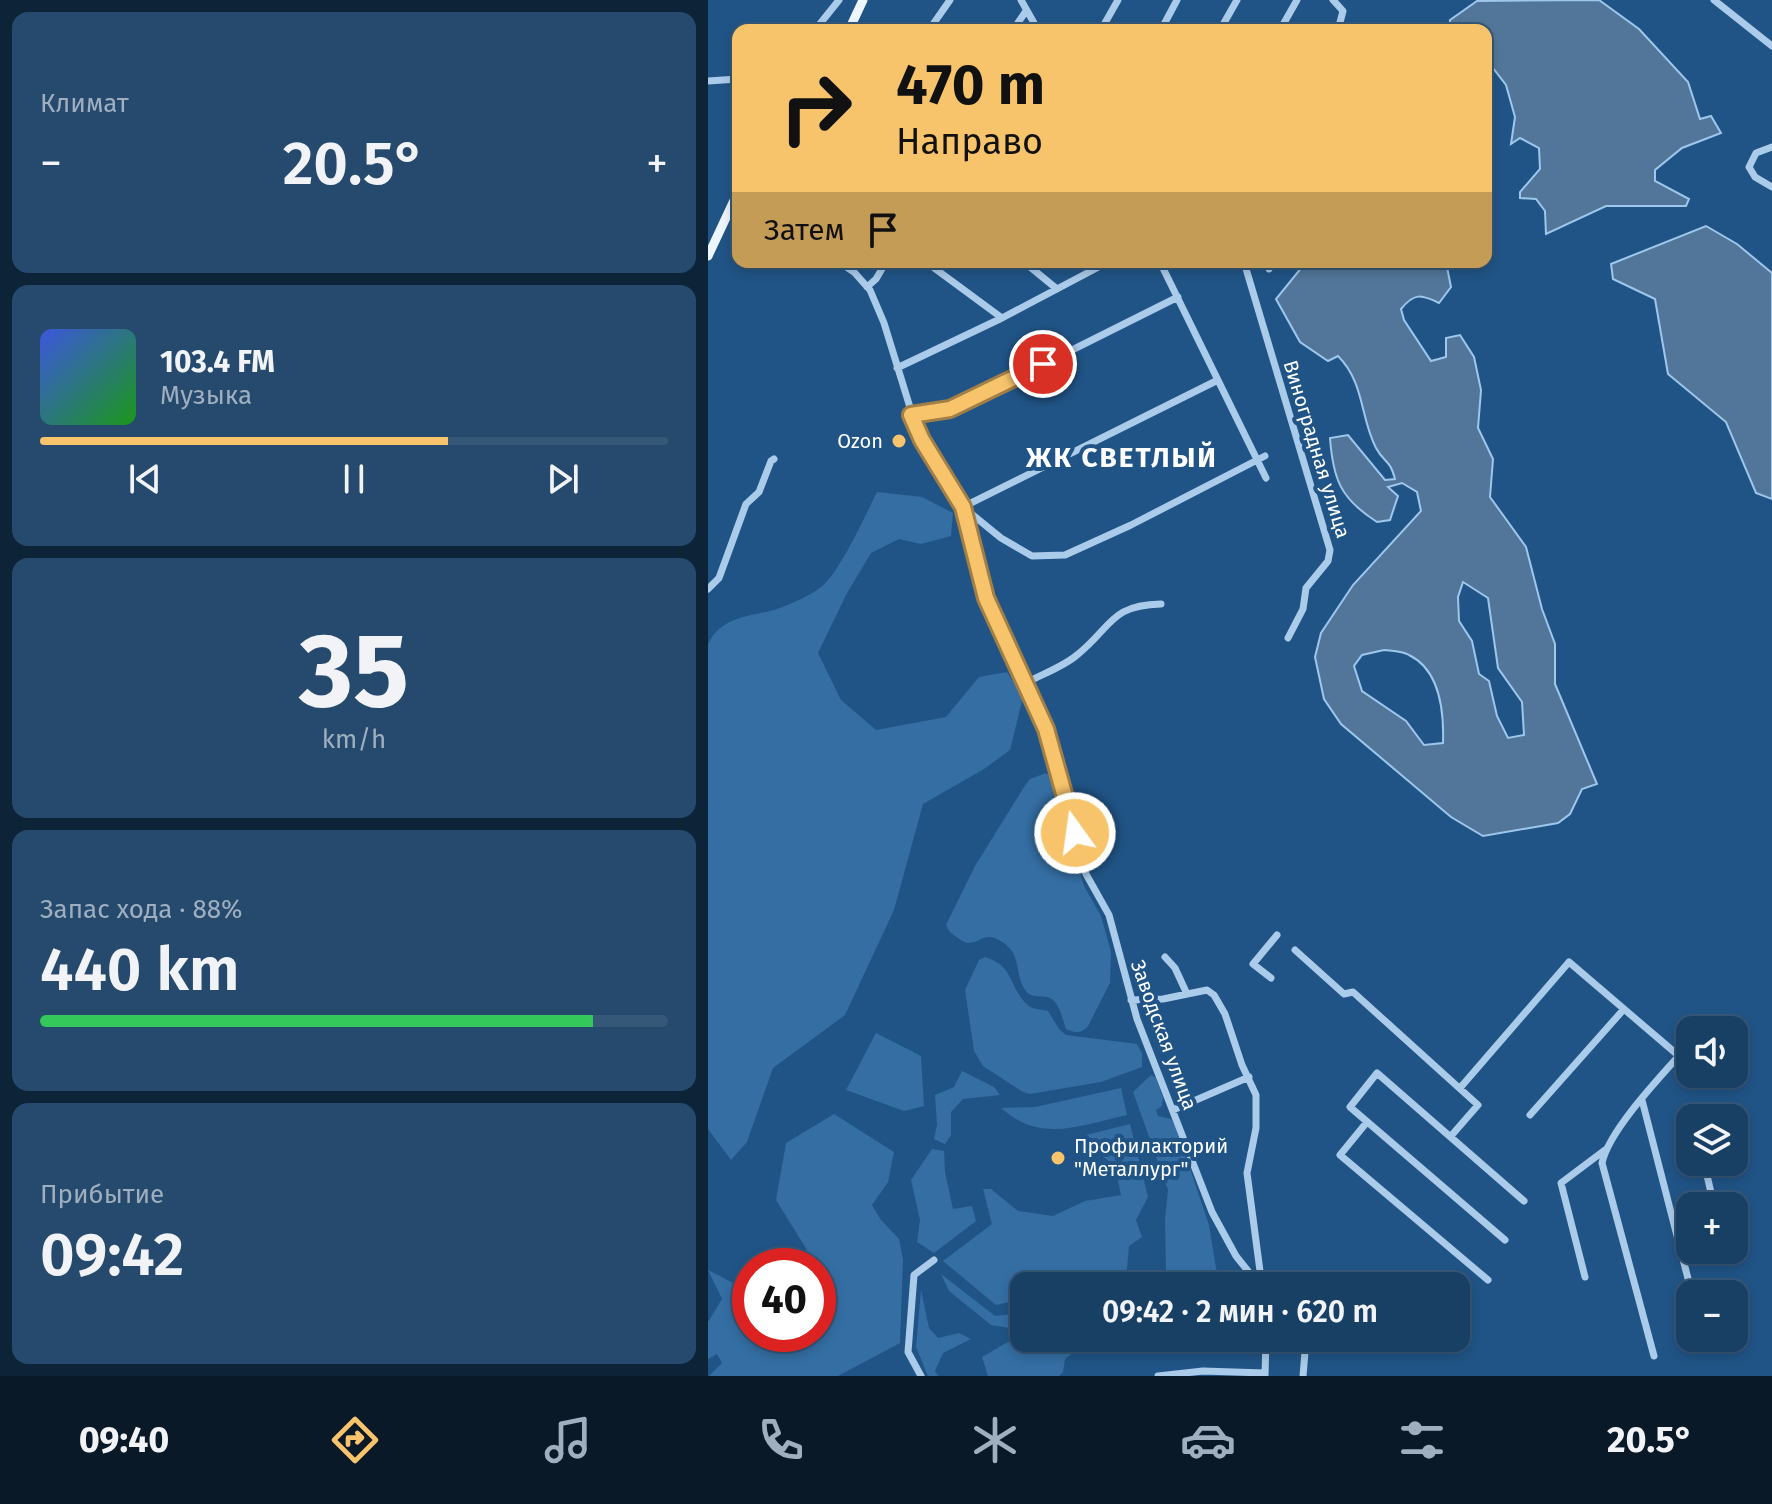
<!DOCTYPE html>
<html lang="ru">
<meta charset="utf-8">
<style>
body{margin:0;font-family:"Fira Sans",sans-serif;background:#254a6d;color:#f1f3f6;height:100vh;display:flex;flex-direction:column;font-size:30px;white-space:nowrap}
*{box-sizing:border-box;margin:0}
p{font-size:26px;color:#9fafbf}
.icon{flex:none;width:44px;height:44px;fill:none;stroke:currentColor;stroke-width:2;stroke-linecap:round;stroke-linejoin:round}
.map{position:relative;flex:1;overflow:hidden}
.details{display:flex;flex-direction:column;gap:12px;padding:12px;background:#0d2337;width:708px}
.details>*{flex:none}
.top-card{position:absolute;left:24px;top:24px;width:760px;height:244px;border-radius:16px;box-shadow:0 4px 12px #0003,0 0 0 2px #365878;background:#f7c46b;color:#111;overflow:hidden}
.buttons{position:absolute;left:968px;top:1016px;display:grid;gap:16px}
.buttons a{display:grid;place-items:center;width:72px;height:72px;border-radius:16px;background:#183f64;box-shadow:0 4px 12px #0003,0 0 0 2px #365878;font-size:40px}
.speed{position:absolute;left:24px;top:1248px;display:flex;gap:16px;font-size:40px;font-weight:700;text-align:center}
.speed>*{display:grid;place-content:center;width:104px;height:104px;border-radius:50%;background:#183f64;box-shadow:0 4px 12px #0003,0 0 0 2px #365878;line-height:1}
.speed .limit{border:12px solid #d22;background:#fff;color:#111}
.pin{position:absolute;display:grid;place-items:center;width:68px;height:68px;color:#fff;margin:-34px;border:4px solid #fff;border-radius:50%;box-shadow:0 2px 8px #0007}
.me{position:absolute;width:88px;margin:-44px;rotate:346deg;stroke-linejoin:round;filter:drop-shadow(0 0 6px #0008)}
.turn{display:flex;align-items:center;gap:28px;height:168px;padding:0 32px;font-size:36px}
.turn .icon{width:104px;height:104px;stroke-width:2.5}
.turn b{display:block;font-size:56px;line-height:68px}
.then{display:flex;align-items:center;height:76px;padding:0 32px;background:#0003;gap:16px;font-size:30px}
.big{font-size:60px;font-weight:600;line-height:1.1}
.details .widget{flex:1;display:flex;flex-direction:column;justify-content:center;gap:12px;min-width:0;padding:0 28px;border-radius:16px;background:#254a6d}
.details .dial{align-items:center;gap:0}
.dial b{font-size:104px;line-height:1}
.song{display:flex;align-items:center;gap:24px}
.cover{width:96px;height:96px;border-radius:12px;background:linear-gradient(135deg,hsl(230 70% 55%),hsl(120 70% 35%))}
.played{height:8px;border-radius:4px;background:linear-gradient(90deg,#f7c46b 65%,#365878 65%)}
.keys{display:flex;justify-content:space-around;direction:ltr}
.heat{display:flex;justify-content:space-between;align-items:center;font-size:44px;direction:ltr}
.charge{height:12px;border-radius:6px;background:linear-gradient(90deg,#34c759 88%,#365878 0)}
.trip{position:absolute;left:302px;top:1272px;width:460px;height:80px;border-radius:16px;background:#183f64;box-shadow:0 4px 12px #0003,0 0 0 2px #365878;font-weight:600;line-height:80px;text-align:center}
.dock{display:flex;height:128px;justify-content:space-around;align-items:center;background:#0a1928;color:#9fafbf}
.dock .icon{width:56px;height:56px}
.dock .selected{color:#f7c46b}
.dock b{font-size:36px;color:#f1f3f6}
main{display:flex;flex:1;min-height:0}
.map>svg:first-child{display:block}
.green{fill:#346ea3}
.water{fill:#52769a;stroke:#9dc7eb;stroke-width:2;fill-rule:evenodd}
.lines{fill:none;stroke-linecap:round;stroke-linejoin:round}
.minor{stroke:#aacbe9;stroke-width:7}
.major{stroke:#edf5fe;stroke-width:9}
.route-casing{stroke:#a17f46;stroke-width:20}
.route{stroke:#f7c46b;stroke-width:14}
.poi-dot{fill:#f7c46b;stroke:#205486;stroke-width:3}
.labels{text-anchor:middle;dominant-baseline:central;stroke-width:8;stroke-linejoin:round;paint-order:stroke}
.poi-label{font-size:20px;fill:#fff;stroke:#205486;text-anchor:end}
.street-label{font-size:20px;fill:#fff;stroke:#205486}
.district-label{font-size:28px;font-weight:bold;letter-spacing:2px;fill:#fff;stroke:#205486}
</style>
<main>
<section class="details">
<div class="widget"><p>Климат</p>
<div class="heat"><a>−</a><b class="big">20.5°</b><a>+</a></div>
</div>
<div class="widget">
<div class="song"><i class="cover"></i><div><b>103.4 FM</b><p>Музыка</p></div></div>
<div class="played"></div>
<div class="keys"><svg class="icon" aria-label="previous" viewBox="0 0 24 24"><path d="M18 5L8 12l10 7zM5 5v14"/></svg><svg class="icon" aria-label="pause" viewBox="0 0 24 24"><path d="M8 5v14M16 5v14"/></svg><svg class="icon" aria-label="next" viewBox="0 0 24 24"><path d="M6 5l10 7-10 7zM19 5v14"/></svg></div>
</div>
<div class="widget dial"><b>35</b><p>km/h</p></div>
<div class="widget"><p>Запас хода · 88%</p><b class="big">440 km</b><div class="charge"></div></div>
<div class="widget"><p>Прибытие</p><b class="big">09:42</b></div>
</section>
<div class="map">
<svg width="1064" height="1376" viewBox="0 0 1064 1376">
<rect width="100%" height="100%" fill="#205486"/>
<path class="green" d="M169 492 214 497 245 513 243 536 213 544 191 539 163 553 139 593 110 653 133 700 168 730 238 717 271 677 299 672 315 697 302 750 276 769 215 804 186 910 137 1015 65 1068 39 1142 23 1160 0 1129V644C13 618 37 617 62 611 77 607 100 597 113 587 131 574 158 514 169 492Z
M338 773 346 780 376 886 393 916 403 952 402 983 380 1026C373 1034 367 1033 358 1029 355 1020 352 1007 346 1001 338 992 326 1001 318 991 304 972 317 953 289 939 272 931 267 952 250 938 244 934 241 932 238 925L267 866 318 784 322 779Z
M277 957C308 966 300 989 321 1006 327 1010 334 1009 340 1011L351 1029 358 1035 429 1044 434 1053V1067L393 1082 322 1094 315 1092 275 1066 266 1051 257 990 271 960Z
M168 1033 213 1056 216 1106 196 1111 138 1090Z
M254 1071 286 1087 292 1095 255 1099 243 1112V1135L237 1144 226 1139 229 1125 227 1095 246 1087Z
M443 1075 448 1078 455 1098 454 1106 448 1110 450 1116 463 1119 468 1127 501 1225 508 1268 515 1286H443L458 1270 457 1219 460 1190 425 1092Z
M413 1088 419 1115C373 1125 333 1144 293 1108L327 1107Z
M126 1114 186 1152 180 1182 164 1205 173 1220 191 1239 195 1260 192 1343 130 1376H1L14 1363 9 1354 0 1359V1322L14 1299 0 1270 39 1290 42 1289V1334H110V1266H76L99 1250 68 1200 78 1143Z
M422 1124 440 1197 428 1220 434 1237 421 1246 418 1280 387 1286H316V1299L288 1305 235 1261 284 1224 275 1189H283L310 1211 345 1216 377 1201 413 1195 407 1166 370 1137Z
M224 1149 236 1151 237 1172 245 1209 264 1206 268 1221 226 1253 209 1242 212 1220 203 1180Z
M233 1274 287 1316 316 1313V1323L302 1328 283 1325 241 1291Z
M213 1290 221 1328 230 1338 251 1333 263 1339 235 1353 227 1371 230 1376H220L208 1347Z
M316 1337V1338H408C391 1341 369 1348 357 1359L355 1372 351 1376H280L274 1357 298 1343Z"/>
<path class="water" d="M891 0 931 29 980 82 992 119 1003 116 1013 133 974 148 947 170V181L981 199 978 206H898L838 234 837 211 828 199 812 198V192L832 169 831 148 812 138 803 144 807 117 798 85 778 59V30H741L742 20 769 1Z
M998 226 1029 244 1064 273V499L1048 493 1018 422 960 374 947 299 905 279 903 264Z
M598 262H738L743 287 731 303C713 294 706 293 693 309L696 320 723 361 738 357V338L752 335 766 357 773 390 770 428 785 459 782 497 818 547 834 609 847 644V684L889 784 874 789 862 814 850 823 775 836 743 817 633 724 616 699 607 657 613 633 645 585 713 511 709 492 694 483 680 487 690 496 682 520 669 522C633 499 625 480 622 438L640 435 677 480 687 479C682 459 676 463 668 448 652 418 657 383 630 356L620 361 592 342 568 299ZM755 582 780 598 790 668 814 702 816 735 800 738 789 716 781 681 771 674 764 641 751 621 750 597ZM676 650C683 651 694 651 701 655 732 670 736 713 735 743L716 745 698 721 654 691 646 666 654 655Z"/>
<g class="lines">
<path class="minor" d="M313 0 330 30
M625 0 635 11 630 30
M1006 0 1064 46
M181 28 184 30
M107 30 131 0
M221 30 242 0
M305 30 318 11
M393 30 410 0
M453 30 469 0
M512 30 529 0
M572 30 589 0
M0 81 30 79
M1064 147 1048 153 1041 167 1047 177 1064 187
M131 262 146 272 162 290 176 323 209 430 255 507 278 598 338 729 378 874 401 915 429 1019 504 1212 528 1256 552 1286
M218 262 294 318
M316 262 349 289
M452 262 558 478
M536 262 622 550 620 561 598 588 595 609 580 638
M559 262 561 269
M159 287 168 279 178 262
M189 368 294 318 400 262
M510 380 255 507 293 538 324 556 357 555 423 525 557 456
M203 415 235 411 260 402 470 297
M0 589 11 578 38 504 51 492 63 461 66 459
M318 683C334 674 355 667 369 655 404 627 402 605 453 604
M587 950 636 994 645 992 770 1105 743 1136
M457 957 467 968 479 994
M563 978 545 964 569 935
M423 1000 455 999 499 990 506 995 517 1014 534 1065 548 1095V1128L539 1173 554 1286
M752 1088 861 962 971 1056
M934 1100 984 1294
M465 1110 541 1077
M822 1115 916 1009
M659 1122 632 1155 780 1280
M996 1162 1006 1206
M797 1240 642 1107 669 1073 816 1201
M877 1277 853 1183 897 1150
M592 1338 597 1352 595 1376
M996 1338 998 1347
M946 1356 894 1163C901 1130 953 1076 977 1049
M213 1376 200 1352 206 1275 226 1260
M450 1376 495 1371 557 1373
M557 1376 558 1338"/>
<path class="major" d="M141 30 155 0
M0 256 30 192"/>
</g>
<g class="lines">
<defs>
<path id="route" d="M335 364 242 409 203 415 214 440 255 507 278 598 338 729 367 833"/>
</defs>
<use href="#route" class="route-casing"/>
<use href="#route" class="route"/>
</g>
<g class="poi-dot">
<circle cx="191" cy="441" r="8"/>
<circle cx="350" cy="1158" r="8"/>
</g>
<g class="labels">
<g class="poi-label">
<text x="175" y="441">Ozon</text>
<text x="366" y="1146" text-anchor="start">Профилакторий<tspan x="366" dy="23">"Металлург"</tspan></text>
</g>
<g class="street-label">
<text transform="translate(609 449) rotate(73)">Виноградная улица</text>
<text transform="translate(456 1035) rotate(70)">Заводская улица</text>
</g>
<g class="district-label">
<text x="414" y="457">ЖК СВЕТЛЫЙ</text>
</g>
</g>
</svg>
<div class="buttons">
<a><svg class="icon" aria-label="sound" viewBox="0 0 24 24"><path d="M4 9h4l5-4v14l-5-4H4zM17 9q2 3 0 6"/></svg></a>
<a><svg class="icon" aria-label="layers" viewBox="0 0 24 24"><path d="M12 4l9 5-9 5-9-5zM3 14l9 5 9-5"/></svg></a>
<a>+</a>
<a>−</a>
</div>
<div class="speed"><div class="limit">40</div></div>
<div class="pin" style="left:335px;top:364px;background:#d93025"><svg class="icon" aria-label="arrive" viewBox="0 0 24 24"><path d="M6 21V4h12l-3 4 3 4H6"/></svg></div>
<svg class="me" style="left:367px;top:833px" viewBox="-20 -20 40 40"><circle r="17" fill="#f7c46b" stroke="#fff" stroke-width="3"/><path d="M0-11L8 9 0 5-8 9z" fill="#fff"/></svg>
<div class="trip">09:42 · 2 мин · 620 m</div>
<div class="top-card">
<div class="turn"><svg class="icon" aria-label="right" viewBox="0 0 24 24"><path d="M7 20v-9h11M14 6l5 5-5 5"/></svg><div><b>470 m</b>Направо</div></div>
<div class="then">Затем<svg class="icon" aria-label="arrive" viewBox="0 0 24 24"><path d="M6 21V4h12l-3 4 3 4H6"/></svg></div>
</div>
</div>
</main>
<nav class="dock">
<b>09:40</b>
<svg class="icon selected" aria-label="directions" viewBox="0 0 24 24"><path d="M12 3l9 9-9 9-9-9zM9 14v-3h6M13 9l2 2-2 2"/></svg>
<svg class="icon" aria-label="music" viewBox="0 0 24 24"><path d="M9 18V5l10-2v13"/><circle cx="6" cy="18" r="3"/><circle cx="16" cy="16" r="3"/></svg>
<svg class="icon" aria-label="phone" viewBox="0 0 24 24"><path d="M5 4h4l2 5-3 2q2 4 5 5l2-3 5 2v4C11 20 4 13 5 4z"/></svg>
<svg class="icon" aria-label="climate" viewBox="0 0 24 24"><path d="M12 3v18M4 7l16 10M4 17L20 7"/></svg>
<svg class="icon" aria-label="car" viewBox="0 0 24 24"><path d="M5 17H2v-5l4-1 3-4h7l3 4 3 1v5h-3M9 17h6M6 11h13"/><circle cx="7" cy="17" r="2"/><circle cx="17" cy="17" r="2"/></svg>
<svg class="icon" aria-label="filters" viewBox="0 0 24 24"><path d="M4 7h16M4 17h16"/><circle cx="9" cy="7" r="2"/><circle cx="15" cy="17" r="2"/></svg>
<b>20.5°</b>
</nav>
